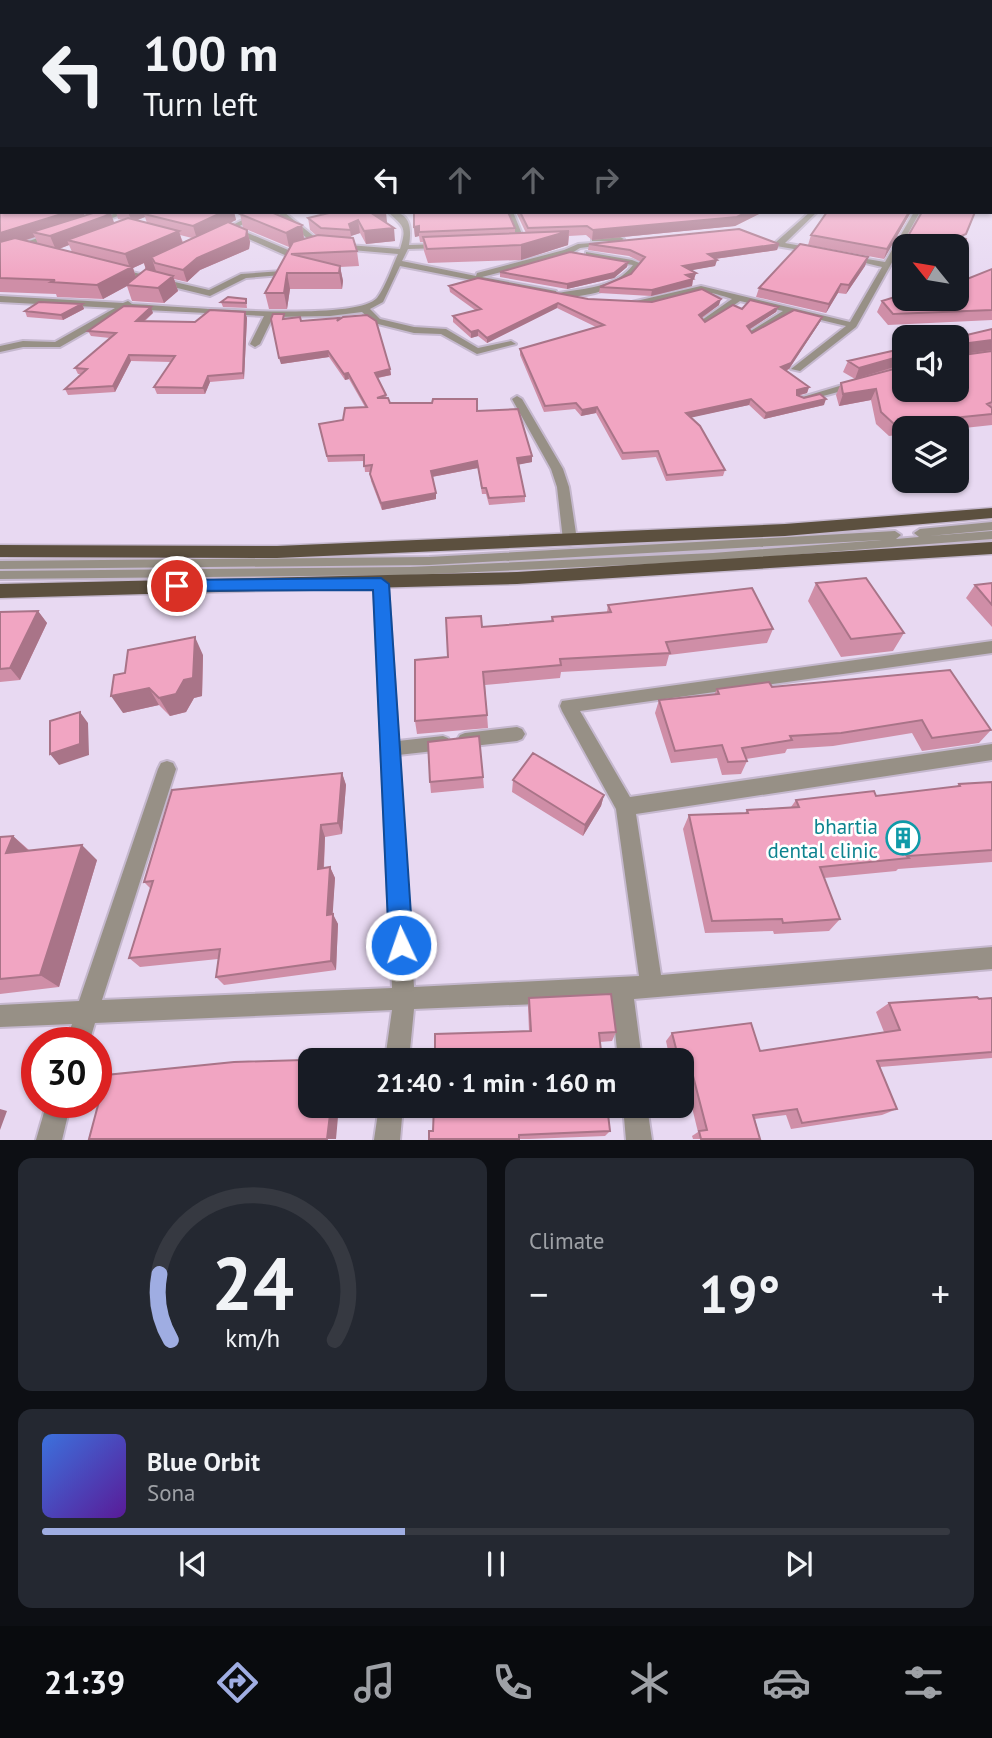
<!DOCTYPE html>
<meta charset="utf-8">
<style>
body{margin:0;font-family:"PT Sans",sans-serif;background:#242831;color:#f1f3f6;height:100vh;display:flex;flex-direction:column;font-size:26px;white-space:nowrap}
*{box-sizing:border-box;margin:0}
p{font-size:23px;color:#9ea1a6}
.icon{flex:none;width:38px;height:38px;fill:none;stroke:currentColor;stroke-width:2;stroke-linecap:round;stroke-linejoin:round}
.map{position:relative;height:1140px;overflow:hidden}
.panel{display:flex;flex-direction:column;gap:18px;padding:18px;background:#0d0f14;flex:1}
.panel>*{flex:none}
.hud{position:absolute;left:0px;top:0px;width:992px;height:214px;box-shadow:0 2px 5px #0004;background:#171b24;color:#f1f3f6;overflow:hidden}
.needle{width:46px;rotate:300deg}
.tools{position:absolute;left:892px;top:234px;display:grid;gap:14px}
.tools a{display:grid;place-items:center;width:77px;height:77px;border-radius:14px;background:#171b24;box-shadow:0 2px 5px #0004;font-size:35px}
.speed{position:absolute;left:21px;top:1027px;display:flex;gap:14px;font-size:35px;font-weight:700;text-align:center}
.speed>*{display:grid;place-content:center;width:91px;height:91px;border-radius:50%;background:#171b24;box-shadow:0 2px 5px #0004;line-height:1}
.speed .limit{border:10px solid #d22;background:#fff;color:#111}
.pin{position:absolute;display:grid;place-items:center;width:60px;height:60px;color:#fff;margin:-30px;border:4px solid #fff;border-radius:50%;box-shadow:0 2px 7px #0007}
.me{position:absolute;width:77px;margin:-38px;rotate:357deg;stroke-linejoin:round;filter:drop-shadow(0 0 5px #0008)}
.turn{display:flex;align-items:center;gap:24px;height:147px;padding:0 28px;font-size:32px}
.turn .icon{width:91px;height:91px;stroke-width:2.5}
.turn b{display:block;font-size:49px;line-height:60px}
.lanes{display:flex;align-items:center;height:66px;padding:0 28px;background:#0003;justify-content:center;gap:35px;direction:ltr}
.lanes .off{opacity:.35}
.big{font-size:52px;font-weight:600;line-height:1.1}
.panel .tile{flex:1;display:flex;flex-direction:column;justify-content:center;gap:10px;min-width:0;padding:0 24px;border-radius:14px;background:#242831}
.panel .dial{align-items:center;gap:0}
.dial svg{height:182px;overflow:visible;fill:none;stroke:#363941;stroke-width:7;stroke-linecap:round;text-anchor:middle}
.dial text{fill:#f1f3f6;stroke:none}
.song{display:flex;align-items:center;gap:21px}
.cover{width:84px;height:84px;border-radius:10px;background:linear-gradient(135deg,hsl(220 70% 55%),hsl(270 70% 35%))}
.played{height:7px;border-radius:4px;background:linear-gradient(90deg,#9fade2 40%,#363941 40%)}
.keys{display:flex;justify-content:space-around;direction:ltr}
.heat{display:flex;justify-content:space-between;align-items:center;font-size:38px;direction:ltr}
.panel .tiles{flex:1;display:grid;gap:18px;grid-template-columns:1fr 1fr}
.tile:last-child{grid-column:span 2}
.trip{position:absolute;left:298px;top:1048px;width:396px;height:70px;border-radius:14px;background:#171b24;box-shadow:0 2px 5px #0004;font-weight:600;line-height:70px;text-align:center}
.dock{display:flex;height:112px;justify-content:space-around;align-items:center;background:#090b0e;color:#9ea1a6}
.dock .icon{width:49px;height:49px}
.dock .selected{color:#9fade2}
.dock b{font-size:32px;color:#f1f3f6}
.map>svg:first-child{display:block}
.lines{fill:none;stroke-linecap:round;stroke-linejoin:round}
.lane-casing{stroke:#c5b8ce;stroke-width:4}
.street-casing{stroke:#c5b8ce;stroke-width:4}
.secondary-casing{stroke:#c5b8ce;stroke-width:4}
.primary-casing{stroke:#c5b8ce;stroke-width:3}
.lane{fill:#979086;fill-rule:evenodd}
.street{fill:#979086;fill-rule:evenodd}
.secondary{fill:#756a5c;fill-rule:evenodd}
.primary{fill:#5c503f;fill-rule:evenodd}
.wall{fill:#cf8ea7;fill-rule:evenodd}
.shaded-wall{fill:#a97488}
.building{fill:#f1a5c2;stroke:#a97488;stroke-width:2}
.route{fill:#1a73e8;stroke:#114b97;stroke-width:2}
.labels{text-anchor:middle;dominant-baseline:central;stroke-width:5;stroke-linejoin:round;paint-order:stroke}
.near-culture-label{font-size:21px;fill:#0d838f;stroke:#fff;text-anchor:end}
</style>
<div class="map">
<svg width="992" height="1140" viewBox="0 0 992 1140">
<rect width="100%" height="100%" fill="#e8d9f2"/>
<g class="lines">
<defs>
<path id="lane" d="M0 121H2V123H0Z
M992 522V530L929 536 992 531V539L713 561 410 575 0 579V571L410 567 713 553 882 540 429 565 0 569V561L429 557 895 531 901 535 896 539 919 537 914 533 920 529Z
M517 727 522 729 525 734 522 739 517 741 465 747 460 745 457 740 460 735 465 733Z
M443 736 448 738 451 743 448 748 443 750 389 756 384 754 381 749 384 744 389 742Z"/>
<path id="street" d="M990 133H992V137L990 136Z
M119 212H128L97 224 90 222Z
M258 212H266L236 228 293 252V256H287L231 231 219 236 215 234Z
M277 212H284L322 243 400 249C407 227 404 227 388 212 410 211 412 227 409 245L442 244 446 246 442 248 408 249 402 261 476 276 477 273 564 250 578 244 606 242 610 244 580 248 570 254 482 277 556 291 557 293 553 296 400 266 383 302 370 309 380 319 414 327 446 329 478 348 511 341 516 344 477 354 441 334 414 333 374 323 362 312 330 316 273 317 260 344 255 347 250 344 264 316 126 309 60 347H23L0 352V346L23 341 55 342 115 308 0 302V296L123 303 128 301 132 304C171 306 355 323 377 298 386 286 392 267 398 254L317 247Z
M507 212H513L526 244 519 242Z
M810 212H817L785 243 818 249V253L776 246V242Z
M914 212H920L856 327 800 371 791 369 846 326 792 313 752 337 747 334 749 332 783 311 740 301 705 325 700 322 702 320 732 299C722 296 709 291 698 292 678 295 650 312 632 302L701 286 850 322 882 267 845 258 849 256 885 262Z
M52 233 59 235 0 256V251Z
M595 237H620L624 239 620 241H592V237Z
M586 252 632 260 642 264C625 288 588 298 559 297V293C584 288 616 288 633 265L599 260 586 256Z
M119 269 209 290 241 274 282 271 286 273 282 275 246 278 210 296 116 273 115 271Z
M856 381 860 382V386L801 402 796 399Z
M517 396 522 399 563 469 569 487 577 540 575 543 570 545 563 540 557 487 551 469 512 399Z
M381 579 388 584 414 987 639 976 616 809 562 711 560 706 562 701 992 641V653L580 711 630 797 992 744V760L636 814 661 975 992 947V969L634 999 642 1060H618L612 1001 414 1009 409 1060H385L392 1010 95 1023 89 1043H65L72 1024 0 1027V1005L79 1001 158 769 161 763 167 761 173 763 176 769 102 1000 392 988 374 584Z
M47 1102H71L62 1140H36Z
M379 1106H403L400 1140H374Z
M623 1106H647L652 1140H626Z"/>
<path id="secondary" d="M0 161H2V165H0Z"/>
<path id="primary" d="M992 508V518L785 536 277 558 0 557V545L277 546 785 524Z
M992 542V554L517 584 0 598V584L517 572Z"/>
</defs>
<use href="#lane" class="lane-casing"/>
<use href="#street" class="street-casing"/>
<use href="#secondary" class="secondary-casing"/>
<use href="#primary" class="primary-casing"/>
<use href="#lane" class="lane"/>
<use href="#street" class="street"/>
<use href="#secondary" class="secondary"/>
<use href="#primary" class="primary"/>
</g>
<path class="wall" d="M0 171 85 215 92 213 85 212H115L107 213 111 214 114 223 123 220 118 219 116 212H234L236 220 230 223 247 230 250 242 249 249 200 270 187 282 174 279 178 291 164 303 132 301 127 286 103 299 57 297 56 294 0 292ZM145 217 147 223 137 220ZM180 235 192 238 183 242ZM35 237 38 244 24 241ZM69 245 72 252 59 249ZM144 263 146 270 136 278 133 268Z
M516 212H763L735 226 592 240 586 235 569 236 568 245 521 260 428 263 424 251 423 242H420L419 236 415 237 414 227 515 228V233H526Z
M826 212H911L884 259 808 245 811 235Z
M240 214 302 225 304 239 317 236 310 230 308 218 387 222H385L395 241 366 244 360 233 351 236 357 251 359 266 340 267 343 281 342 289H290L287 309H269L265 293 291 246 289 247 243 228Z
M589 244H779L777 250 715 259 717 260 715 266 691 270 696 273 694 279H693L692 286 651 296 599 293 600 287 631 274 641 262 629 256 588 250Z
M905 247V276H901L904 267 893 265 897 255Z
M868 257 865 266 846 294 838 293 826 313 756 297 759 288Z
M628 262 627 267 614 278 567 289 500 277V272Z
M992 269V320L888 325 877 312 882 301 895 297 957 299Z
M449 286 588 299 719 305 702 318 705 322 742 309 778 307 776 312 749 330 752 333 822 317 820 322 789 369 786 371 809 387 807 393 798 396 824 405 764 419 749 405 691 417 725 470 723 476 666 481 656 457 622 460 596 413 581 416 575 409 544 412 520 355V349L596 327 557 308 487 343 478 336 471 338 453 322V316L475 310 450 292Z
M246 299 247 308 223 307 221 302Z
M82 304 84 309 63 320 27 317 25 311Z
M245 312 247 318 244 379 210 382 205 394H157L154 387 171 362 131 361 115 392 68 395 65 389 81 374H78L75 368 110 338 91 336 88 331 153 313 145 321 195 322Z
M339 318V320L390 369 391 375 378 378 387 398 390 403 477 411 532 456V462L519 464 525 496V502L489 505 486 494H482L478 468 432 477 436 499 382 510 371 481 370 472H365L364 461 328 462 319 424 343 420 365 407 349 379 345 380 329 357 281 364 285 319 301 321Z
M992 330V425L955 429H905V434L889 436 876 424 871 400 839 406 836 395 841 383 905 390 957 338Z
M905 348V365L855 379 843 372 848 361Z
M816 583 904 633 893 651 841 657 808 601Z
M992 583V627L966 598 975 585Z
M608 605 773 629 767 643 669 655 666 666 561 672 560 678 485 685 488 728 417 734 415 721 448 657 482 627 551 621 552 617 607 612Z
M38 611 47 623 20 680 0 682V612Z
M203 655 202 696 194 698 186 712 170 716 159 705 123 713 125 673Z
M772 687 991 730 979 743 922 751 912 733 833 746 787 749 785 753 746 759 747 761 741 774 722 775 717 758 671 763 655 713 659 700 714 695 717 689Z
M342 773 346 785 342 834 325 837 324 868 330 867 335 878 332 914 338 924 336 970 224 985 216 977 218 959 140 967 129 958 151 889 144 882Z
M483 777 484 788 431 793 430 782Z
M513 780 604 795 601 806 583 836 512 792Z
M992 782V862L898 869 896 871 824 878 840 919 829 931 774 934 773 931 705 933 683 829 689 815 745 813 747 810 791 807 796 800 876 796 956 787 959 784Z
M13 836 29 850 97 860 59 987 0 994V837Z
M529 998 616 1032 612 1041 600 1042 529 1031 528 1007Z
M992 998V1058L880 1067 897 1109 882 1115 791 1129 786 1115 755 1119 760 1139H693L692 1136 698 1132 686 1083 681 1084V1060H670L666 1041 672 1033 760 1051 884 1032 876 1012 889 1003 979 999Z
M610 1131 605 1136 529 1139H429Z"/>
<path class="shaded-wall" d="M68 212H83L87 220 32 232 35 237 0 248V233Z
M128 212H160L144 214 145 217 132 222Z
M223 212H234L236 220 197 239 193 226Z
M380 212H386L387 222 375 226 373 214Z
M747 212H763L735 226 592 240 593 230Z
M909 212H911L884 259 887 249Z
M111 214 116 228 67 240 69 245 56 250 50 236Z
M358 220 360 233 351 236 349 224Z
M302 225 304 239 289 247 286 233Z
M419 226V236L415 237 414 227Z
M394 228 395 241 366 244 364 231Z
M247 230 250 242 249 249 200 270 187 282 183 270 197 258Z
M179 231 183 245 152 259 156 271 147 273 144 263 133 268 137 281 126 285 127 286 103 299 97 285 130 268 125 254Z
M569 231 568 245 521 260V245Z
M779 244 777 250 707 260 708 254Z
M868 257 865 266 846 294 849 285Z
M717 260 715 266 682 272 683 266Z
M628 262 627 267 614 278 567 289V284Z
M340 266 343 281 342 289 339 273Z
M287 273 290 289 287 309 284 293Z
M696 273 694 279 685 281 686 275Z
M173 276 178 291 164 303 158 288Z
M693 279 692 286 651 296 652 290Z
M841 284 838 293 826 313 829 304Z
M721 299 719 305 698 320 699 315Z
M558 303 557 308 487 343V338Z
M82 304 84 309 63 320 61 315Z
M151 307 153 313 138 326 136 321Z
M778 307 776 312 745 332 747 326Z
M245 312 247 318 244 379 243 373Z
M822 317 820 322 789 369 779 373 781 367Z
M478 330V336L471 338V332Z
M992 340V350L957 355 962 344Z
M328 351 329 357 281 364 279 358Z
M129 355 131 361 115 392 113 386Z
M905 355 904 364 855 379 859 368Z
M390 369 391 375 376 378 375 373Z
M348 373 349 379 345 380 344 374Z
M208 376 210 382 205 394 203 388Z
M809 387 807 393 795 396 797 390Z
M876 389 871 400 839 406 843 394Z
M751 399 749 405 685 419 686 413Z
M826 399 824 405 764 419 766 413Z
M597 407 596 413 581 416 582 410Z
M532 456V462L517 465V458Z
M477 461 478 468 431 477V471Z
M436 493V499L382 510 381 503Z
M38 611 47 623 20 680 10 668Z
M195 637 203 655 202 696 194 698 186 712 170 716 159 698Z
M149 688 159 705 123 713 111 696Z
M80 712 88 723 89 755 59 765 50 754Z
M342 773 346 785 342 834 338 823Z
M604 795 601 806 583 836 585 825Z
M321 825 325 837 323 879 318 869Z
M13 836 30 852 6 853Z
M82 845 97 860 59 987 40 975Z
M330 867 335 878 332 925 327 915Z
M333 914 338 924 336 970 331 961Z
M331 1106H339L336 1139H327Z
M0 1109 7 1111 0 1130Z"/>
<path class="building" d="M990 143H992V188L990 187Z
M0 171H2V200H0Z
M0 208H2V212H68L0 233Z
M96 212 111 214 50 236 32 232Z
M149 212H223L193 226 144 214Z
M244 212H271L302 225 286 233 240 214Z
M333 212H380L373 214 394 228 364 231 358 220 349 224 351 230 321 228 308 218Z
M414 212H508L515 228 419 232V226L414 227Z
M520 212H747L737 217 593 230 587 226 528 228Z
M827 212H909L887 249 811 235Z
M922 212H975L966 234 959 237 966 239 957 269V247H905V257L897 255Z
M128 218 179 231 125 254 67 240Z
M228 222 247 230 246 237 197 258 183 270 155 263 152 258 143 261Z
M739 229 779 244 708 254 717 260 683 266 696 273 686 275 693 279 652 290 600 287 631 274 645 257 630 250 589 244Z
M569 231 521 245 427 249 423 237Z
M318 235 353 238 357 251 291 254 340 266 339 273H287L284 293H265L293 242Z
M15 238 132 267 97 285 51 282 55 280 0 278V242Z
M800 244 868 257 849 285 841 284 829 304 759 288Z
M570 252 628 262 614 273 567 284 500 272Z
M146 269 173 276 158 288 126 285Z
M992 269V310L893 314 882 301 895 297 905 278V299H957V283Z
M478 278 588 299 652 302 702 289 721 299 699 315 705 322 733 305 742 309 750 300 778 307 747 326 752 333 794 310 822 317 791 363 781 367 809 387 797 390V395L804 398 820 394 826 399 766 413 751 399 686 413 700 426 725 470 667 475 658 451 623 453 597 407 582 410 576 403 545 406 520 349 604 325 558 303 487 338 478 330 471 332 453 316 481 309 449 286Z
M228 297 246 299V303L221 302Z
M39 302 82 304 61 315 25 311Z
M124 306 151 307 136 321 195 322 210 310 245 312 243 373 208 376 203 388 154 387 175 356 129 355 113 386 65 389 87 369 75 368 116 333 88 331Z
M273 314H284L283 319 300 317 301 321 339 318 337 321 343 317 367 315 376 321 390 369 375 373 386 395 377 398H388L390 403H432L433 399H477V411L518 409 532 456 517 458 525 496 489 498 486 488H482L477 461 431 471 436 493 381 503 370 474 372 465 364 466V455L327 456 319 424 343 420 345 408 367 407 348 373 344 374 328 351 279 358 271 319Z
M992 329V340L962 344 960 353 963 355 992 351V402L987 404 992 408V414L894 424 881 412 876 389 843 394 841 383 905 366V390H957V338H954Z
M905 348V355L859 368 848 361Z
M866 578 904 633 851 639 816 583Z
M992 583V605L975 585Z
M752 588 773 629 666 642 670 653 560 659 561 665 483 672 487 715 415 721V660L448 657 446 618 481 616 482 627 553 621 552 617 611 612 608 605Z
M38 611 10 668 0 669V612Z
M195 637 193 678 184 680 176 694 159 698 149 688 111 696 114 675 125 673 128 650Z
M950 670 991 730 932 738 922 720 841 733 790 736 792 740 742 748 747 761 728 762 722 745 675 751 659 700 719 694 717 689 769 682 772 687Z
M80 712V744L50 754V721Z
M479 736 483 777 430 782 428 742Z
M533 753 604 795 585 825 513 780Z
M342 773 338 823 321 825 318 869 330 867 327 915 333 914 331 961 216 977 220 949 129 958 153 881 144 882 172 790Z
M992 782V850L907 856 909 858 820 867 840 919 783 923 782 919 712 921 689 815 748 813 747 810 799 807 796 800 874 791 876 796 960 786 959 784Z
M13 836 6 853 82 845 40 975 0 979V837Z
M611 994 616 1032 599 1033 602 1060H435V1034L531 1031 529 998Z
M977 997 979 999 992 998V1052L877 1061 897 1109 802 1123 797 1109 753 1115 760 1139H701L699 1131 707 1130 693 1076 683 1078 681 1069V1060H679L672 1033 751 1023 760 1051 900 1030 889 1003Z
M336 1059V1060H310V1106H331L327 1139H89L106 1075 234 1062Z
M434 1106H607L610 1131 519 1135V1139H429V1131H433Z"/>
<linearGradient id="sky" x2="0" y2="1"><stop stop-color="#58a8c9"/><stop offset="0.43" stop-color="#f5eef9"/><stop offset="1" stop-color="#f5eef9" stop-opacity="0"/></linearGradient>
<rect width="992" height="279" fill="url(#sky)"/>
<path class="route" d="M381 578 389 584 413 945 409 953 401 957 392 953 389 945 373 590 177 591 169 586 177 580Z"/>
<defs>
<symbol id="building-ring" viewBox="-11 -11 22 22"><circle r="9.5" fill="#fff" stroke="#0f9aa8" stroke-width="1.5"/><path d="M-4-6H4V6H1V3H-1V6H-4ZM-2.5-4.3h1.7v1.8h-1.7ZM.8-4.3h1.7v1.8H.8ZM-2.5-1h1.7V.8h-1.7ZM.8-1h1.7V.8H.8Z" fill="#0f9aa8"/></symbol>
</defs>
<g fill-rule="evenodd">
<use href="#building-ring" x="884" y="819" width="38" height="38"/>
</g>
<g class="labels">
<g class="near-culture-label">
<text x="878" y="826">bhartia<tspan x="878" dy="24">dental clinic</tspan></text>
</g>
</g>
</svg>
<div class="tools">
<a><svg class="needle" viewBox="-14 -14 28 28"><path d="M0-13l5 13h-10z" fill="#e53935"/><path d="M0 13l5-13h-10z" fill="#9ea1a6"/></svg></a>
<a><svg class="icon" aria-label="sound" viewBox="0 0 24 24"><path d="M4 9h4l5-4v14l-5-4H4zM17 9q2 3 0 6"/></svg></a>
<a><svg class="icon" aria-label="layers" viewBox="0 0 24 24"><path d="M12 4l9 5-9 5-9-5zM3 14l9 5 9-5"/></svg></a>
</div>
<div class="speed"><div class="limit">30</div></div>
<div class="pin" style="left:177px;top:586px;background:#d93025"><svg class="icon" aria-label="arrive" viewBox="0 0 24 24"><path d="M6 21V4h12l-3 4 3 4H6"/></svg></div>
<svg class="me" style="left:401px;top:945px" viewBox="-20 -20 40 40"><circle r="17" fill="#1a73e8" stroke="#fff" stroke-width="3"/><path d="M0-11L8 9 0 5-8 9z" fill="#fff"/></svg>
<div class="trip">21:40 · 1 min · 160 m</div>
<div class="hud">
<div class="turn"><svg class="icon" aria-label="left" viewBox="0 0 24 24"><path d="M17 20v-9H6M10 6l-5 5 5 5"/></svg><div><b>100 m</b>Turn left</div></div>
<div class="lanes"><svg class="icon" aria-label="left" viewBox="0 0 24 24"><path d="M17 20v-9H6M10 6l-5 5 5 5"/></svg><svg class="icon off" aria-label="ahead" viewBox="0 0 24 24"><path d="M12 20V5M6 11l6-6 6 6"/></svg><svg class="icon off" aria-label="ahead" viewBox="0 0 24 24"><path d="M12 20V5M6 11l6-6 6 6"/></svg><svg class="icon off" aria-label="right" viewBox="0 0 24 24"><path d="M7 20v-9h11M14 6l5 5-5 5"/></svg></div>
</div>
</div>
<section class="panel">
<div class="tiles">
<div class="tile dial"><svg viewBox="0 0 100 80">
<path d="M14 69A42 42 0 1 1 86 69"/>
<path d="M14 69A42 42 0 0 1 9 40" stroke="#9fade2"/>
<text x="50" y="56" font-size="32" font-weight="700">24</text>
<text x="50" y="72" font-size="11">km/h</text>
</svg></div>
<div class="tile"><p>Climate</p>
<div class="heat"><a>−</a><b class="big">19°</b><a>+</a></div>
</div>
<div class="tile">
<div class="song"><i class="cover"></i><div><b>Blue Orbit</b><p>Sona</p></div></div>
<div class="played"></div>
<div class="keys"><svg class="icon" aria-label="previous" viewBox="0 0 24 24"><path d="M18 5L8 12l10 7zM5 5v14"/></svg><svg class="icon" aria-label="pause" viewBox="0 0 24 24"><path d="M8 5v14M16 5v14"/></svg><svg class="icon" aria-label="next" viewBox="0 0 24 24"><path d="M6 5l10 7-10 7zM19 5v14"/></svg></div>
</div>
</div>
</section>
<nav class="dock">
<b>21:39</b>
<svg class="icon selected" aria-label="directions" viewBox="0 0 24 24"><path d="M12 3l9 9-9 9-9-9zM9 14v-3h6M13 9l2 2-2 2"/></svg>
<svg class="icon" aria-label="music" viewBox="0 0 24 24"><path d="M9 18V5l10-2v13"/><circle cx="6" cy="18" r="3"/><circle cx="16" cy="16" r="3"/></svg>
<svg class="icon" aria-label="phone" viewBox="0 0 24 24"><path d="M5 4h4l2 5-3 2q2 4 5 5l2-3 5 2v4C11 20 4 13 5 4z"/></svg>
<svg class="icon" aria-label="climate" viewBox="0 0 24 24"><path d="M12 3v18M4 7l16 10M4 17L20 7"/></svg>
<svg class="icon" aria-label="car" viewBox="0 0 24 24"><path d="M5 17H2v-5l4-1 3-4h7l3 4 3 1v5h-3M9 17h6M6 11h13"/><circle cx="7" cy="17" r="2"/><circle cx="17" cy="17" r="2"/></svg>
<svg class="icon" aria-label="filters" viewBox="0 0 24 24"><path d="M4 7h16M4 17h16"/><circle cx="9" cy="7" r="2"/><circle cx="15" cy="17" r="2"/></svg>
</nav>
